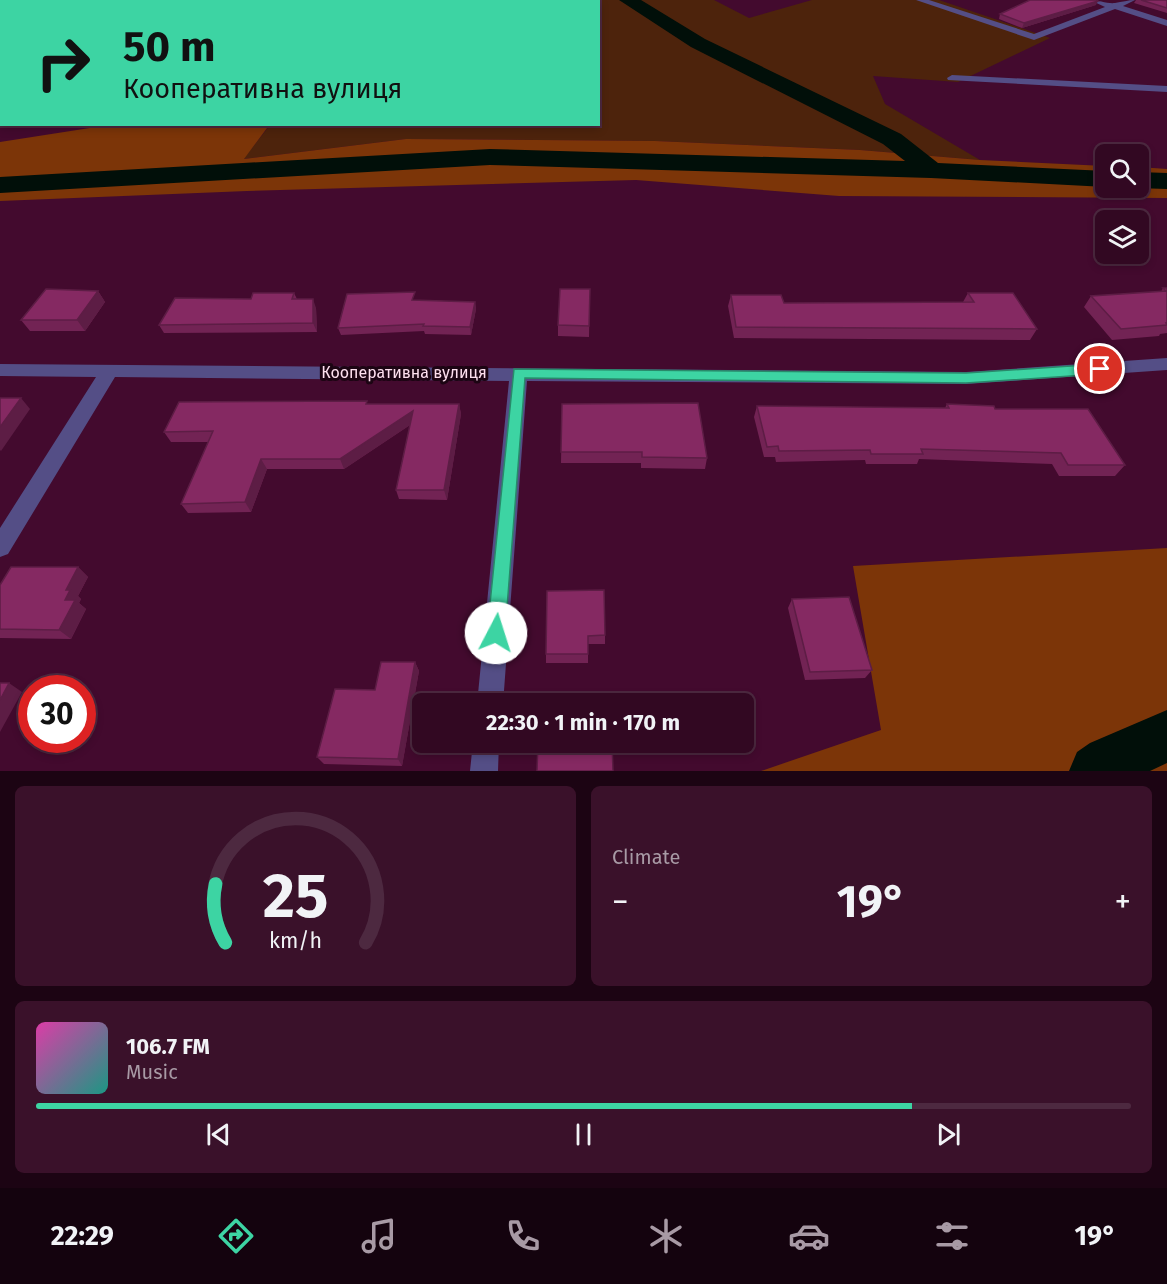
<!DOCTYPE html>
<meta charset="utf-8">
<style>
body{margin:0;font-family:"Fira Sans",sans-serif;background:#3a112a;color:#f1f3f6;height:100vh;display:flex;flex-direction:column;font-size:22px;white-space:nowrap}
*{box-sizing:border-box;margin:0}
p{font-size:20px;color:#a89aa5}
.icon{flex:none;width:33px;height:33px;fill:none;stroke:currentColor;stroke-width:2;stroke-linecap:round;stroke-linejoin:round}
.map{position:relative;height:771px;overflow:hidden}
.side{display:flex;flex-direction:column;gap:15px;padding:15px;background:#1c0413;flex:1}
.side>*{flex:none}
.banner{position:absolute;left:0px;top:0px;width:600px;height:126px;box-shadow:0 3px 9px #0003,0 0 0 2px #4d2940;background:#3dd4a3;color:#111;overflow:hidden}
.controls{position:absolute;left:1095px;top:144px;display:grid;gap:12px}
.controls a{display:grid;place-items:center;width:54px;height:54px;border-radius:9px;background:#320822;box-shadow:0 3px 9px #0003,0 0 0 2px #4d2940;font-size:30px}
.speed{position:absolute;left:18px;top:675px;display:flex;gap:12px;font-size:30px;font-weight:700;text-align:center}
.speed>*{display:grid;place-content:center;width:78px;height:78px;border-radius:50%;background:#320822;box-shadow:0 3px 9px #0003,0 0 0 2px #4d2940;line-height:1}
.speed .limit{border:9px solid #d22;background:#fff;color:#111}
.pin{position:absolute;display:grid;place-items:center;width:51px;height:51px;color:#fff;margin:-26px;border:3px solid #fff;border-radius:50%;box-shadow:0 2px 6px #0007}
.me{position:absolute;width:66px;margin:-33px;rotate:5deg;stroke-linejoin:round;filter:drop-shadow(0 0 4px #0008)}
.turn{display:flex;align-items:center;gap:21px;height:126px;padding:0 24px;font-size:27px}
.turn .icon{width:78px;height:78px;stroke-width:2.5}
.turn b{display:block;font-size:42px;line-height:51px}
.big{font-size:45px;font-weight:700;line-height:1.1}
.side .card{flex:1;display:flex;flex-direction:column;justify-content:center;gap:9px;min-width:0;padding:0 21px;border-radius:9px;background:#3a112a}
.side .dial{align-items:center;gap:0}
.dial svg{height:156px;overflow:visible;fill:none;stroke:#4d2940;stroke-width:7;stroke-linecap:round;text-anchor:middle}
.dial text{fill:#f1f3f6;stroke:none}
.song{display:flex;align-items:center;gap:18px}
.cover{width:72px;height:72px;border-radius:9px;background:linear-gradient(135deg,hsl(320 70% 55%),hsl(170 70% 35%))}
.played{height:6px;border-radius:3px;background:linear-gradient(90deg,#3dd4a3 80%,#4d2940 80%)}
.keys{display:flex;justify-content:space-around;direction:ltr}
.heat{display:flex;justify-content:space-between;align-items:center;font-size:33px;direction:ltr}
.side .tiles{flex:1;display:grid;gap:15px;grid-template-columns:1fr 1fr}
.card:last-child{grid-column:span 2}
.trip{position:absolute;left:412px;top:693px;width:342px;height:60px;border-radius:9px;background:#320822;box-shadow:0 3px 9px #0003,0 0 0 2px #4d2940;font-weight:700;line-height:60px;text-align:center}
.menu{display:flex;height:96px;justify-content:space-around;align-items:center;background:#14030e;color:#a89aa5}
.menu .icon{width:42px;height:42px}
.menu .current{color:#3dd4a3}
.menu b{font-size:27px;color:#f1f3f6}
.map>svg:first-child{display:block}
.green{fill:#4d230c}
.forest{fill:#7c3508}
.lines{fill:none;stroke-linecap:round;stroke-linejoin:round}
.canal{fill:#010f09;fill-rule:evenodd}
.minor{fill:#544e86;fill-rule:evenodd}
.wall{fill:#722354}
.shaded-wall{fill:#5d1d45}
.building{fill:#852962;stroke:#5d1d45;stroke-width:1.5}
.route{fill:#3dd4a3;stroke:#288a6a;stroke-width:1.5}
.labels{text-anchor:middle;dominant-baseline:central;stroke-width:6;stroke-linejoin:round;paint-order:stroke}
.street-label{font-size:16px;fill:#fee0ef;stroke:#1c0513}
</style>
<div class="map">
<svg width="1167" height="771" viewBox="0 0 1167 771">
<rect width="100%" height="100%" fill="#430a2e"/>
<path class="green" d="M321 0H714L749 18 812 0H939L1050 38 958 82 873 76 885 104 980 160 860 150 655 141 406 139 243 159 270 125 598 124V2L311 1Z"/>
<path class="forest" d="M270 124 244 159 406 139 655 141 860 150 980 160 1105 166 1106 188H1138L1139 167 1167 169V198L839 196 636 180 247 191 0 201V142L109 125Z
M1167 548V771H761L881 730 853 566Z"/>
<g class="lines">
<path class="canal" d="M619 0H641L705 39 901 134 938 163 1106 171V187L931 178 490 165 0 193V177L490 149 905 161 883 144 691 47Z
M1138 172 1167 173V189L1136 188H1138Z
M1167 710V763L1150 771H1069L1077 752 1090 743Z"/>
<path class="minor" d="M266 0H274L275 2H266Z
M369 0H385L368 2Z
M916 0H929L1034 34 1105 7 1090 0C1098 0 1108 4 1115 3 1122 2 1128 0 1135 0L1123 6 1167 20V26L1115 9 1034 40Z
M0 59H2V65H0Z
M952 75 1167 86V92L948 80 947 78Z
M1167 358V370L966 384 527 381 503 704H477L509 381 115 377 8 554 0 557V528L96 377 0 376V364L966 372Z
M473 742H499L498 771H470Z"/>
</g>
<path class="wall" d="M1136 0H1167V13L1134 3Z
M1096 5 1022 28 999 19 1000 14Z
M1163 288H1167V333L1160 334 1159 336 1112 340 1084 307 1091 296 1161 292Z
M590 289 589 337 558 336V325Z
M98 291 105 302 85 331H30L21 320Z
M294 293 297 299 316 308 317 332 164 333 159 325 251 299Z
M968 293 1037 329 1030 340 734 338 728 306 731 295 784 303 963 302Z
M416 300 475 302 476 309 471 335 425 334 424 331 341 335 338 328Z
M368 404H459L461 414 447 500 399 499 396 490 410 425 344 469H267L251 512 188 513 181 504 209 442H171L164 432Z
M562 404 707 458 705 469 641 468V463H561Z
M947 404 995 409 1125 465 1115 476H1059L1052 464 919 459 917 464H866L865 460 776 462 775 457H764L754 417 757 406 945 408Z
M78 567 88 577 78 596 81 599 79 603 86 609 71 639 0 638V585Z
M547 591 605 635V644H588V663H546V654Z
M792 599 872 670 865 678 805 680 788 608Z
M415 662 419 671 402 766 324 764 317 757 375 690Z"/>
<path class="shaded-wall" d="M1098 1 1096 5 1022 28 1024 23Z
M2 41V55L0 57V43Z
M98 291 105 302 85 331 77 320Z
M313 299 316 308 317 332 313 323Z
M475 302 476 309 471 335 470 327Z
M21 398 30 409 1 451 0 450V427Z
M459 404 461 414 447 500 444 490Z
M413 411 416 421 344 469 340 459Z
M261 459 267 469 251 512 245 502Z
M78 567 88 577 78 596 81 599 79 603 86 609 71 639 59 630 65 600 66 590Z
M415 662 419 671 402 766 398 759Z
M9 683 22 692 0 732V700Z"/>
<path class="building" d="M72 0H100V2H72Z
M1030 0H1096L1098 1 1024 23 1000 14Z
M1141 0H1167V8Z
M0 20H2V41L0 43Z
M1163 288H1167V323H1166L1167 325 1121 329 1091 296 1166 291Z
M46 289 98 291 77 320H21Z
M560 289H590L589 326 558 325Z
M415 292 412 300 475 302 470 327 423 326 424 324 338 328 347 294Z
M253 293H294L292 299H313V323L159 325 175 298 251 299Z
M968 293H1013L1037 329 736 327 731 295H781L784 303 974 302Z
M0 398H21L0 427Z
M367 401 366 404H459L444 490H396L413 411 340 459H261L245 502 181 504 213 431 164 432 179 402Z
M698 403 707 458 642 457V452H561L562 404Z
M947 404 994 406 995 409H1088L1125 465H1068L1061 453 921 449 923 454H871L870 450 779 451 778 446 767 447 757 406 949 408Z
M11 567H78L66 590H70L65 600H75L59 630 0 629V585Z
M604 590 605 635 588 636V654H546L547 591Z
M849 597 872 670 810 672 792 599Z
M381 662H415L398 759 317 757 335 689 375 690Z
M0 683H9L0 700Z
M538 742H612L613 771H537Z"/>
<path class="route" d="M1100 364 1107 369 1100 374 966 383 525 378 505 633 502 639 496 641 490 639 487 633 514 369 966 373Z"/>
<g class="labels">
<g class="street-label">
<text x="404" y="372">Кооперативна вулиця</text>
</g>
</g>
</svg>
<div class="controls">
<a><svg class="icon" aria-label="search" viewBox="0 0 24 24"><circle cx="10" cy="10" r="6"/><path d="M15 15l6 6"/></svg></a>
<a><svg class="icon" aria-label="layers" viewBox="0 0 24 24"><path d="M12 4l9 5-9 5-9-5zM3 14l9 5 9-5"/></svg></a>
</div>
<div class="speed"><div class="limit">30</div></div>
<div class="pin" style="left:1100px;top:369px;background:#d93025"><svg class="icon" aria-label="arrive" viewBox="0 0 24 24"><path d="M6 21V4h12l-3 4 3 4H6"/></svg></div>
<svg class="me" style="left:496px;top:633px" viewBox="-20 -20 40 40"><circle r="19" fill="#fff"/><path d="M0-13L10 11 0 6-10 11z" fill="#3dd4a3"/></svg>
<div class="trip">22:30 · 1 min · 170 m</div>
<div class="banner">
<div class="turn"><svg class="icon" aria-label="right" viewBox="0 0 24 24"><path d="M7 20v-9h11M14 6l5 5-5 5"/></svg><div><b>50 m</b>Кооперативна вулиця</div></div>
</div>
</div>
<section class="side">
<div class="tiles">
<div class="card dial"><svg viewBox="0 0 100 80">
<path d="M14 69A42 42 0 1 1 86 69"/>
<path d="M14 69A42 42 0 0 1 9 39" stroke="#3dd4a3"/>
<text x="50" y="56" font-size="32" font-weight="700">25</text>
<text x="50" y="72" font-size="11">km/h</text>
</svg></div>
<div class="card"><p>Climate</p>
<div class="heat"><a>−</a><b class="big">19°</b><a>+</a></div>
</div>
<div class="card">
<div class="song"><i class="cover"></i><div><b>106.7 FM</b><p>Music</p></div></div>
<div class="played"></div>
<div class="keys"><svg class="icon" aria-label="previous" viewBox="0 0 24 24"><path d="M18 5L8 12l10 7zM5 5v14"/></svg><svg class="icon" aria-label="pause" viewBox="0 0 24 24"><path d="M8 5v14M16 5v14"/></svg><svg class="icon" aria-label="next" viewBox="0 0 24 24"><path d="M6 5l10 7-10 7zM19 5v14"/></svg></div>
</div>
</div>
</section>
<nav class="menu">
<b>22:29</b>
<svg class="icon current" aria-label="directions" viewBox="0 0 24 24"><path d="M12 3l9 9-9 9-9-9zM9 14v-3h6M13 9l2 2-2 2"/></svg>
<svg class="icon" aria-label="music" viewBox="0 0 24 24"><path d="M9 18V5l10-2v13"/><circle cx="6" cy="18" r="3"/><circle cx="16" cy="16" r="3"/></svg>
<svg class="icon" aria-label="phone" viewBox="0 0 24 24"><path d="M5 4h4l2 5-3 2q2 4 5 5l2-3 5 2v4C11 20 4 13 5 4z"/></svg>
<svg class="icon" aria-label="climate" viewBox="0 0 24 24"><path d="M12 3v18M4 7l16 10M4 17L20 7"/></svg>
<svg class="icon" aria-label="car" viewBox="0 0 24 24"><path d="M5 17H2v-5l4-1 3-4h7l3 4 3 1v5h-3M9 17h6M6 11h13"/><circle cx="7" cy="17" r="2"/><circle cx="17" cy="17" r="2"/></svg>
<svg class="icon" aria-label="filters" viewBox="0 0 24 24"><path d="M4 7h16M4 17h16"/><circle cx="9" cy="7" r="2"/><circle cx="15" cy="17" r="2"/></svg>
<b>19°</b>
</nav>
